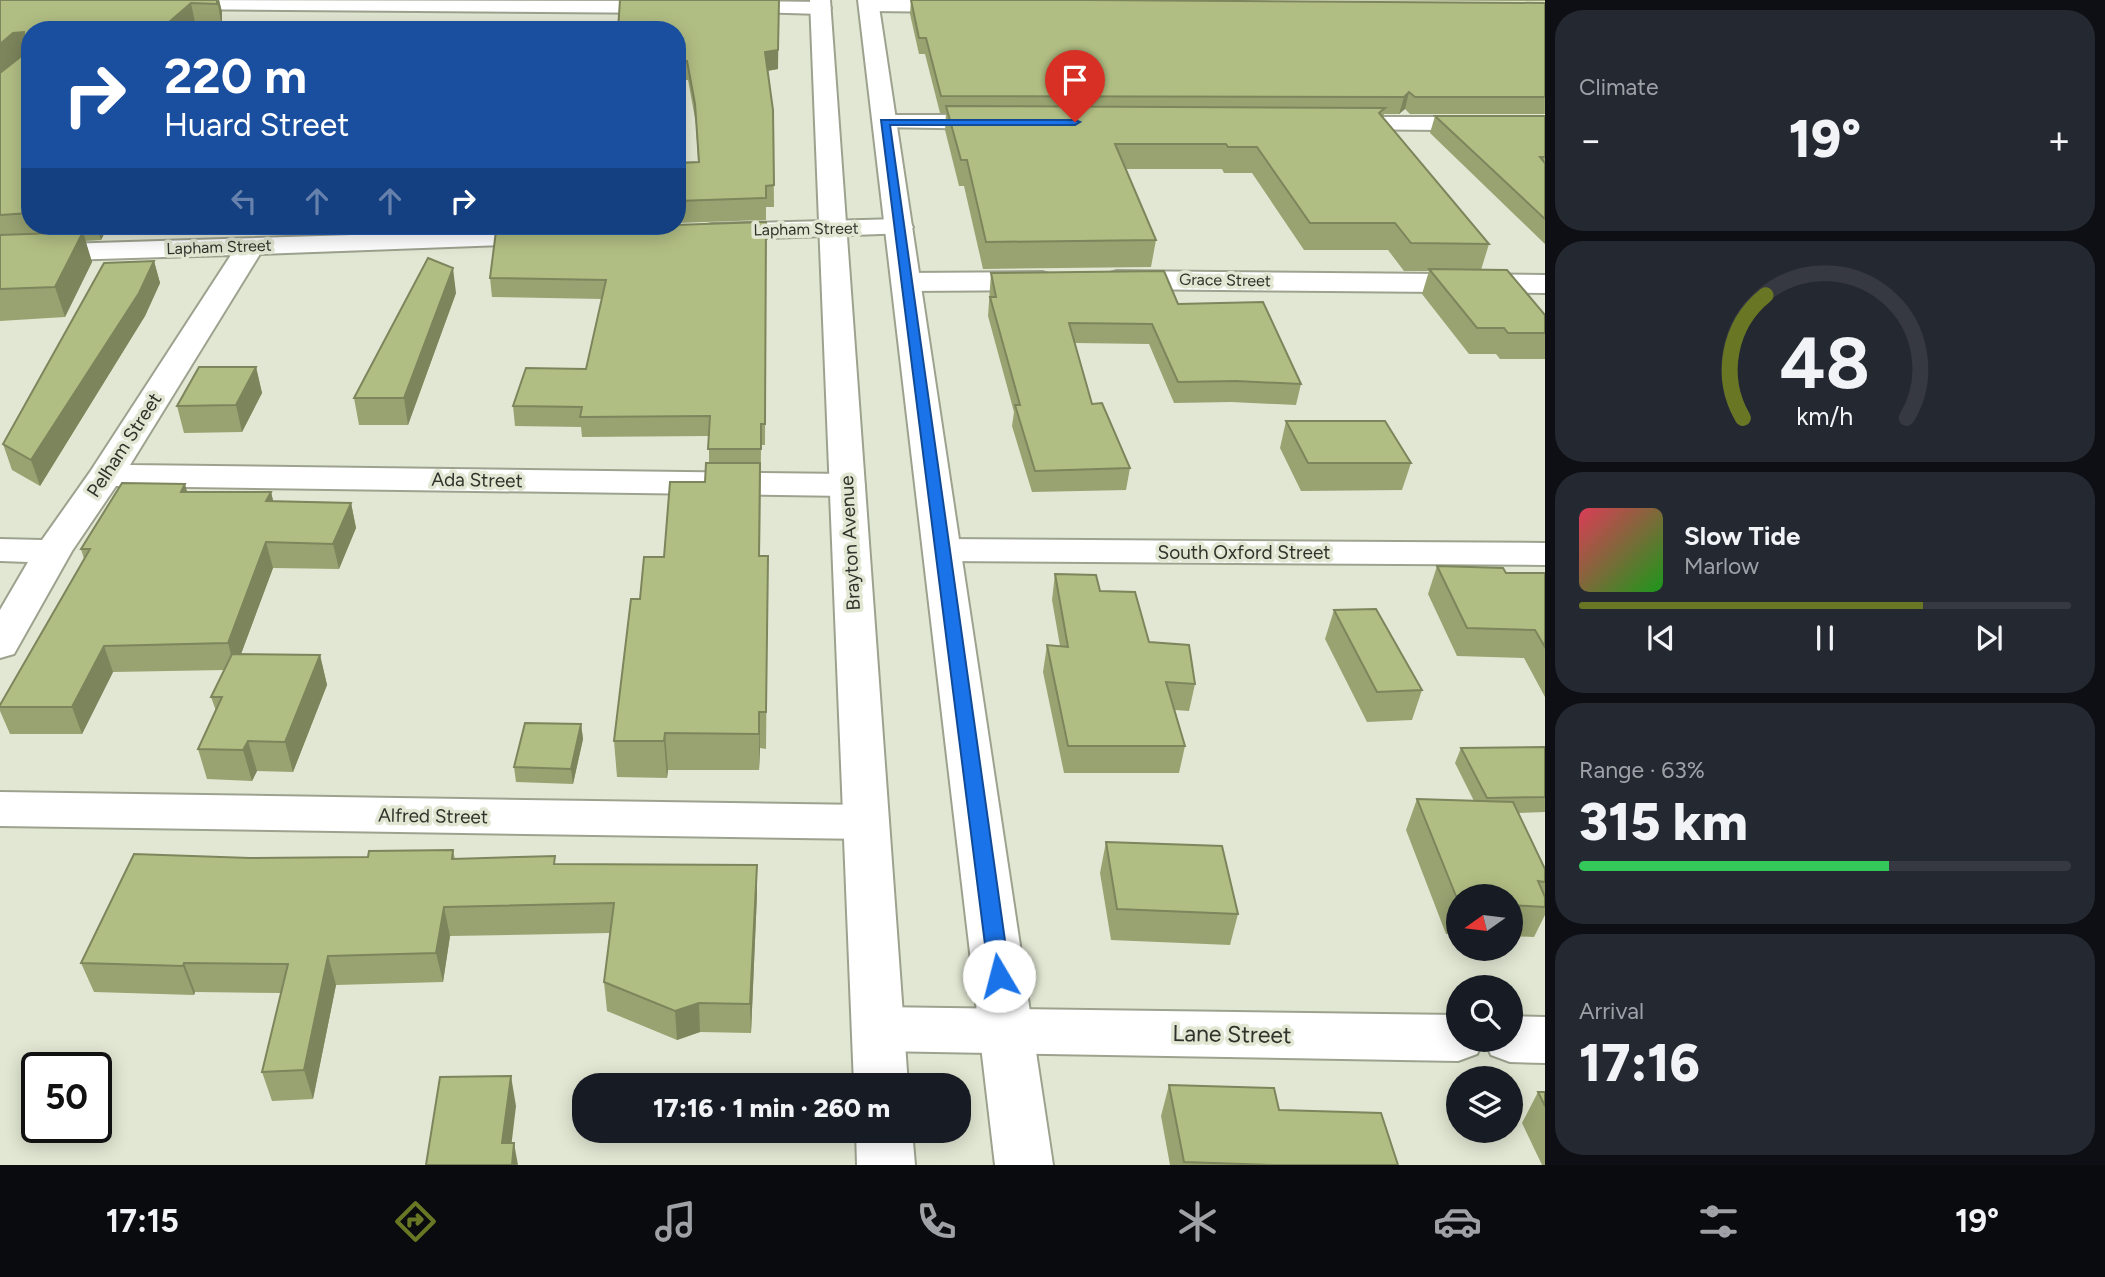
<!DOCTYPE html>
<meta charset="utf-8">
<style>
body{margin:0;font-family:Figtree,sans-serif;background:#242831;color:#f1f3f6;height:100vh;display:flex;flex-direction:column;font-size:26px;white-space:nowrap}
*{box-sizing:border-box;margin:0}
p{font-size:23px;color:#9ea1a6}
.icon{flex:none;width:38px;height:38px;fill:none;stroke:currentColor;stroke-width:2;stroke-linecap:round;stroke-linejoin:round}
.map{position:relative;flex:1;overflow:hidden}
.side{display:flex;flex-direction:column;gap:10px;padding:10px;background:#0d0f14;width:560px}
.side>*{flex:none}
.guide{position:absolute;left:21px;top:21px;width:665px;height:214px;border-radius:28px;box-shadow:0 4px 18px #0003;background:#1a4fa0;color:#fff;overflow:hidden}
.needle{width:46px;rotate:256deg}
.fabs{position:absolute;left:1446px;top:884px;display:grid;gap:14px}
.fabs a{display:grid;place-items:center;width:77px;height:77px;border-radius:50%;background:#171b24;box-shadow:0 4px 18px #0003;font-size:35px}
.speed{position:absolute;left:21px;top:1052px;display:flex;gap:14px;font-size:35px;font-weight:700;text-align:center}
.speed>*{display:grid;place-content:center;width:91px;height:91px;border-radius:50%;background:#171b24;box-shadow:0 4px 18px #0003;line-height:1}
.speed .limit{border:4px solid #111;border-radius:10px;background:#fff;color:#111}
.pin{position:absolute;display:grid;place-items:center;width:60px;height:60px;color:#fff;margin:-72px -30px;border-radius:50% 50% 50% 0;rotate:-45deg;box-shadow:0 0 7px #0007}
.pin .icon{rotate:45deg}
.me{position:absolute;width:77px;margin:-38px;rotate:352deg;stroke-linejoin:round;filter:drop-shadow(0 0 5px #0008)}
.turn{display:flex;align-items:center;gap:24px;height:147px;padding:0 28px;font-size:32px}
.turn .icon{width:91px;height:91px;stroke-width:2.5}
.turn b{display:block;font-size:49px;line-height:60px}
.lanes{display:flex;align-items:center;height:66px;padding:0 28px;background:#0003;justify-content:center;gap:35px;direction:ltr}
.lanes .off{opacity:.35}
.big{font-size:52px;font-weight:800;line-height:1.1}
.side .widget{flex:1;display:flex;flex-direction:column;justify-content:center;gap:10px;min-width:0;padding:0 24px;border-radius:28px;background:#242831}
.side .dial{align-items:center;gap:0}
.dial svg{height:182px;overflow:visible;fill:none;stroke:#363941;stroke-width:7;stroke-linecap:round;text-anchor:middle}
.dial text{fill:#f1f3f6;stroke:none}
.song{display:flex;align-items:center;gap:21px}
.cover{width:84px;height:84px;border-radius:10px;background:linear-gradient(135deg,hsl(350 70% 55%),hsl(120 70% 35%))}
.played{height:7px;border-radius:4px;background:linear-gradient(90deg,#697724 70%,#363941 70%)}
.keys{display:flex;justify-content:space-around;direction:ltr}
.heat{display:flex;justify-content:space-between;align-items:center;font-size:38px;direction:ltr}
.charge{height:10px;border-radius:5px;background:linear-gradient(90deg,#34c759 63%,#363941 0)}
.trip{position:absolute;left:572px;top:1073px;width:399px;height:70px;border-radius:28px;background:#171b24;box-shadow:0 4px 18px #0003;font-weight:800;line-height:70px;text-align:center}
.menu{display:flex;height:112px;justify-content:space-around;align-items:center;background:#090b0e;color:#9ea1a6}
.menu .icon{width:49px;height:49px}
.menu .active{color:#697724}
.menu b{font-size:32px;color:#f1f3f6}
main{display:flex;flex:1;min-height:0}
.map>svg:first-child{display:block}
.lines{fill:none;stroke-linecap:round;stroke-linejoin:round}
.street-casing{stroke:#9da28f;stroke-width:4}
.secondary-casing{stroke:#9da28f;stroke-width:4}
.street{fill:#fff;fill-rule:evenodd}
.secondary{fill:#fff;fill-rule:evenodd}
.wall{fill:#98a371}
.shaded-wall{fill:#7c855c}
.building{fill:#b1be83;stroke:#7c855c;stroke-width:2}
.route{fill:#1a73e8;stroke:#114b97;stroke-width:2}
.labels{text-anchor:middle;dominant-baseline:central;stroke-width:7;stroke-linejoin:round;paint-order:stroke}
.far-street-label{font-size:16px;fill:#31332b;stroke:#e2e7d3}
.street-label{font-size:19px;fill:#31332b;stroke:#e2e7d3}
.near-street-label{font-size:23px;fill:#31332b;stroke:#e2e7d3}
</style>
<main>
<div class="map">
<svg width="1545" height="1165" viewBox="0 0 1545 1165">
<rect width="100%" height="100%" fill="#e2e7d3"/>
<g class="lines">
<defs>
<path id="street" d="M160 0 671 1 678 3 681 7 678 11 671 13 168 9 161 7 158 3Z
M865 0H962L969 2 972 6 969 10 962 12 869 11 862 9 859 5Z
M728 1 821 2 828 4 831 8 828 12 821 14 721 11 718 7 721 3Z
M885 115H997L1005 117 1009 122 1005 127 997 129 877 127 873 122 877 117Z
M1337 117H1545V131L1329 129 1325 124 1329 119Z
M899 219 909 221 913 227 909 233 712 240 702 238 698 232 702 226 712 224Z
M547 229 557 231 561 237 557 243 260 254 130 465 847 474 860 477 865 485 860 493 847 496 116 486 72 551 14 654 0 658V610L28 562 0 561V539L42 540 90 472 231 255 0 262V246Z
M1117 271 1545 275V293L1117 289 1107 286 1103 280 1107 274Z
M1042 272 1052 275 1056 281 1052 287 1042 290 906 291 896 288 892 282 896 276 906 273Z
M942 539 1545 543V565L942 561 929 558 923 550 929 542Z
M0 792 866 805 882 810 889 822 882 834 866 839 0 826Z
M878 1007 1458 1015V1040H1510V1016L1545 1017V1063L1510 1062 1491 1055 1484 1040 1477 1054 1458 1061 878 1051 859 1045 852 1029 859 1013Z"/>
<path id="secondary" d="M810 0H830L908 1085H854Z
M858 0H878L1053 1165H995Z
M856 1130H912L915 1165H857Z"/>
</defs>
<use href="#street" class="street-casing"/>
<use href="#secondary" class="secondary-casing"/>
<use href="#street" class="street"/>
<use href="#secondary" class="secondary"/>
</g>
<path class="wall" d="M0 0H219L222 12V27H196L193 30H30V226H108L101 240 85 241 92 262 65 317 0 321Z
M911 0 1545 3V114H1410L1405 109 1399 114H1384L1383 118 1489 244 1481 270 1545 315V359H1500L1496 354H1469L1422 294 1429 271H1404L1388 250H1304L1252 173H1224L1222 169H1125L1156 240 1151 267 983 269 964 186H959L945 130 946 113H940L925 54H919L910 14Z
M1311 0H1545V1Z
M677 30 778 69 768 71 773 110 774 207H766V220L677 223V163L698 162 696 124 688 80H677Z
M1435 116H1545V244L1430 133Z
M766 222 765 445H761L760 556H768L766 749 760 748 759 770H668L667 778 617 777 614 741 640 599 705 482 709 463V436L582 437 581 427 515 426 513 406 586 369 602 299 492 297 490 278Z
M501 226H587L501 228Z
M154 261 160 283 145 316 40 486 12 470 3 444Z
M991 273 1178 304 1301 384 1296 405 1231 402 1174 403 1149 344 1075 343 1092 404 1130 468 1126 490 1032 492 1012 426 1014 412 988 316Z
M456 293 408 425H359L354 398Z
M256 367 262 393 242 432 184 433 177 406Z
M1286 421 1411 463 1402 490 1301 491 1280 448Z
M187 492H271L273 501 351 503 356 528 339 569 273 568 241 654 320 655 327 685 293 772 257 771 252 781 207 779 198 749 216 711 211 697 224 670 113 672 82 734H10L0 711V705L84 559 81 549Z
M1437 566 1506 573H1545V697L1524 658 1457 656 1428 594Z
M1055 574 1100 591 1149 642 1195 684 1189 711 1175 710 1185 746 1179 773H1064L1043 672 1047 645 1060 646 1052 600Z
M1334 610 1422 690 1412 720 1367 722 1325 639Z
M581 724 583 739 573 784 516 782 514 767Z
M1545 747V812L1518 813 1545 869V915L1534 937 1510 936V896H1458V935L1446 934 1406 830 1417 799 1474 801 1455 763 1461 748Z
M1106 842 1238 914 1230 945 1111 940 1100 873Z
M453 850 455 859 556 864 757 894 751 1033 700 1032 677 1040 607 1011 604 982 610 933 450 936 443 982 336 985 313 1099 272 1101 262 1072 281 993 195 992 194 995 94 992 81 963 250 858 368 857Z
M1169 1085 1279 1110 1398 1165H1170L1161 1116Z
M1538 1092H1545V1165H1542L1522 1123Z"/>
<path class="shaded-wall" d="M217 0H219L222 12V27Z
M779 0 778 69 765 71V52Z
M191 3 196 27 193 30H160Z
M24 32 30 50 0 76V44L13 33Z
M1409 92 1405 109 1399 114 1404 97Z
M97 226H108L101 240Z
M83 232 92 262 65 317 55 287Z
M154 261 160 283 145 316 40 486 31 460Z
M453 268 456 293 408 425 404 398Z
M256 367 262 393 242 432 236 405Z
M185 484 192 509 181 492Z
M271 492 277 517 266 501Z
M351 503 356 528 339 569 333 544Z
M266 542 273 568 235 670 228 643Z
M104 646 113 672 82 734 72 707Z
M320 655 327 685 293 772 285 742Z
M759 712 760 748 759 770Z
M581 724 583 739 573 784 571 769Z
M665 733 668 770 667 778 664 741Z
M248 741 257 771 252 781 243 750Z
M757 865V894L751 1033 750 1004Z
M444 907 450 936 443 982 436 953Z
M328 956 336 985 313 1099 304 1070Z
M184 963 195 992 194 995 183 966Z
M699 1003 700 1032 677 1040 675 1011Z
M511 1076 516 1106 509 1165 502 1143Z
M514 1143 518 1165H512Z"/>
<path class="building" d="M0 0H217V4L191 3 160 30H30V213L0 215V73L24 54V32L13 33 0 44Z
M620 0H779L778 50 765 52 773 110 774 185 766 186V198L677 201V163L699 162 695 104 687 61H677V30H618Z
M911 0H1088L1545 3V97H1415L1409 92 1404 97 941 96 926 38H919Z
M946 106 1385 108 1379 113 1489 244 1411 243 1395 223H1310L1257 147H1228L1226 144H1115L1156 240 986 242 967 160H961Z
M1435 116H1545V157H1540L1545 163V219Z
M766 222 765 424H761V449H708L710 416 580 417 582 407 513 406 526 368 586 369 606 280 490 278 496 231Z
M83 232 55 287 0 289V235Z
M428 258 453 268 404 398H354Z
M154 261 139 293 31 460 3 444 104 263Z
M1429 269 1507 270 1545 315V333H1508L1504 328H1477Z
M1164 271 1178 304 1263 302 1301 384 1236 381 1178 382 1152 324 1069 323 1092 404 1102 403 1130 468 1035 471 1015 405H1020L990 297H996L991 273Z
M199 367H256L236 405 177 406Z
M1286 421H1385L1411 463H1308Z
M706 463H760L759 556H768L766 712H759V734L665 733 664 741H614L631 599H640L644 557H664L670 482H705Z
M122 483 185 484 181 492H271L266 501 351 503 333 544 266 542 228 643 104 646 72 707H0V705L90 549H81Z
M1437 566 1503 568 1506 573H1545V647L1535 630 1467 628Z
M1055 574 1096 575 1100 591 1135 592 1149 642 1189 645 1195 684 1166 682 1185 746H1068L1047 645 1068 647Z
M1376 609 1422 690 1377 692 1334 610Z
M232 654 320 655 285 742 248 741 243 750 198 749 222 697H211Z
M525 723 581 724 571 769 514 767Z
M1545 747V797L1487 798 1461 748Z
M1417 799 1513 802 1545 869V882L1538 881 1545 897V907L1510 905V896H1458V901Z
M1106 842 1222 846 1238 914 1117 909Z
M453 850 452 859 555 856 554 864 757 865 750 1004 699 1003 675 1011 604 982 614 903 444 907 436 953 328 956 304 1070 262 1072 288 964 184 963 183 966 81 963 134 854 250 858 368 857 369 851Z
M511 1076 502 1143H514L512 1165H426L440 1077Z
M1169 1085 1274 1088 1279 1110 1381 1113 1398 1165H1274L1184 1162Z
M1538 1092H1545V1106Z"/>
<path class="route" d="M881 120H1075L1080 122 1075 125H890L1010 976 1007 983 999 985 992 983 989 976Z"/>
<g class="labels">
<g class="far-street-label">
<text transform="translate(806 229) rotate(-1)">Lapham Street</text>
<text transform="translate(219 247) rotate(-2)">Lapham Street</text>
<text transform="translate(1225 280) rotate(1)">Grace Street</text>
</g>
<g class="street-label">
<text transform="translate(124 445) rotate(-57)">Pelham Street</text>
<text transform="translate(477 480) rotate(1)">Ada Street</text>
<text transform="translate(850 543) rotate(-93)">Brayton Avenue</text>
<text x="1244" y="552">South Oxford Street</text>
<text transform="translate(433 816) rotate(1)">Alfred Street</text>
</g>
<g class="near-street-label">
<text transform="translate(1232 1034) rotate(1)">Lane Street</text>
</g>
</g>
</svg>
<div class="fabs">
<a><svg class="needle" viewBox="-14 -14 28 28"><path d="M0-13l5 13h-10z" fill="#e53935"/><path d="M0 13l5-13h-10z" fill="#9ea1a6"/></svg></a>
<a><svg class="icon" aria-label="search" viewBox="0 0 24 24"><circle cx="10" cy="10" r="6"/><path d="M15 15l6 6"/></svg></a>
<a><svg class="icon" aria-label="layers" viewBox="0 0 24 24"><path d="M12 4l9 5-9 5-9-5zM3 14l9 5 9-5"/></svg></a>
</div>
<div class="speed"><div class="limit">50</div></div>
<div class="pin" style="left:1075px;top:122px;background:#d93025"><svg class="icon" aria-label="arrive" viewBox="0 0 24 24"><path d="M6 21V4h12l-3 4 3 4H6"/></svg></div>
<svg class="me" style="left:999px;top:976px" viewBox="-20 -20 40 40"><circle r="19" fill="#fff"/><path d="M0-13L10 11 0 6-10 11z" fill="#1a73e8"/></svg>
<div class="trip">17:16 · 1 min · 260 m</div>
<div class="guide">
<div class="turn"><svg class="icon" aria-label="right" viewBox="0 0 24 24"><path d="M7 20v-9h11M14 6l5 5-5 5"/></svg><div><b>220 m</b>Huard Street</div></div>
<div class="lanes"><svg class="icon off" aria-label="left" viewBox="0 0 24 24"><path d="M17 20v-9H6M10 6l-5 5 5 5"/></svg><svg class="icon off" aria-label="ahead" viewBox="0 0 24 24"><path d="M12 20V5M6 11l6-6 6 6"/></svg><svg class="icon off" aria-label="ahead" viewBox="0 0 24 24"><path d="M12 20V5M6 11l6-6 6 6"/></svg><svg class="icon" aria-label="right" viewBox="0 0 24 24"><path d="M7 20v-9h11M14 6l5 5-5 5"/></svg></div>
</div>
</div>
<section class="side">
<div class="widget"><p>Climate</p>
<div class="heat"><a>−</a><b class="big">19°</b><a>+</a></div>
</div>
<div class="widget dial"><svg viewBox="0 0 100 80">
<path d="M14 69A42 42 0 1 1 86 69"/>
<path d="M14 69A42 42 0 0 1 24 15" stroke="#697724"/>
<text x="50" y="56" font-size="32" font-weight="700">48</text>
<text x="50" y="72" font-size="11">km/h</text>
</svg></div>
<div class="widget">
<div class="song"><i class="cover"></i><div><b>Slow Tide</b><p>Marlow</p></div></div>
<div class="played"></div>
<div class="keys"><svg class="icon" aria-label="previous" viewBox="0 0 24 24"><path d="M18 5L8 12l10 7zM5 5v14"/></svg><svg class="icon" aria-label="pause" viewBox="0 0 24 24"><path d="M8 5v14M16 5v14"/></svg><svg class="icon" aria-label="next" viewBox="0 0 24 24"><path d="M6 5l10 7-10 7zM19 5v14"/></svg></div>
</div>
<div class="widget"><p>Range · 63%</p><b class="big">315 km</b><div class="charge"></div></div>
<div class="widget"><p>Arrival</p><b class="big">17:16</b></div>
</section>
</main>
<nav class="menu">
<b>17:15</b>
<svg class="icon active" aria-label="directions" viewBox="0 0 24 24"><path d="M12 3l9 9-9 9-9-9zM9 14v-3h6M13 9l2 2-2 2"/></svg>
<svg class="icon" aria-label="music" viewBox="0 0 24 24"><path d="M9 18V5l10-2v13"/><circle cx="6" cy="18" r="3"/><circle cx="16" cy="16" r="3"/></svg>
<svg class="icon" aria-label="phone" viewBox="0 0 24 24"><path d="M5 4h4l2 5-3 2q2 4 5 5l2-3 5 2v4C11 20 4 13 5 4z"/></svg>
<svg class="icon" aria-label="climate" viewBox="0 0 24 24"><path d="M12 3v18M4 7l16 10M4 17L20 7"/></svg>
<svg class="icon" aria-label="car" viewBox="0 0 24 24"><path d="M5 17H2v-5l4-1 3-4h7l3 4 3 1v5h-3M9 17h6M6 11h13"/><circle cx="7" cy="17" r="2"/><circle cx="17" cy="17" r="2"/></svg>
<svg class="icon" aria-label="filters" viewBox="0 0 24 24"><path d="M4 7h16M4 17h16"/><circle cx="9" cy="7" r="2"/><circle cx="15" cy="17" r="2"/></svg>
<b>19°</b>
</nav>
